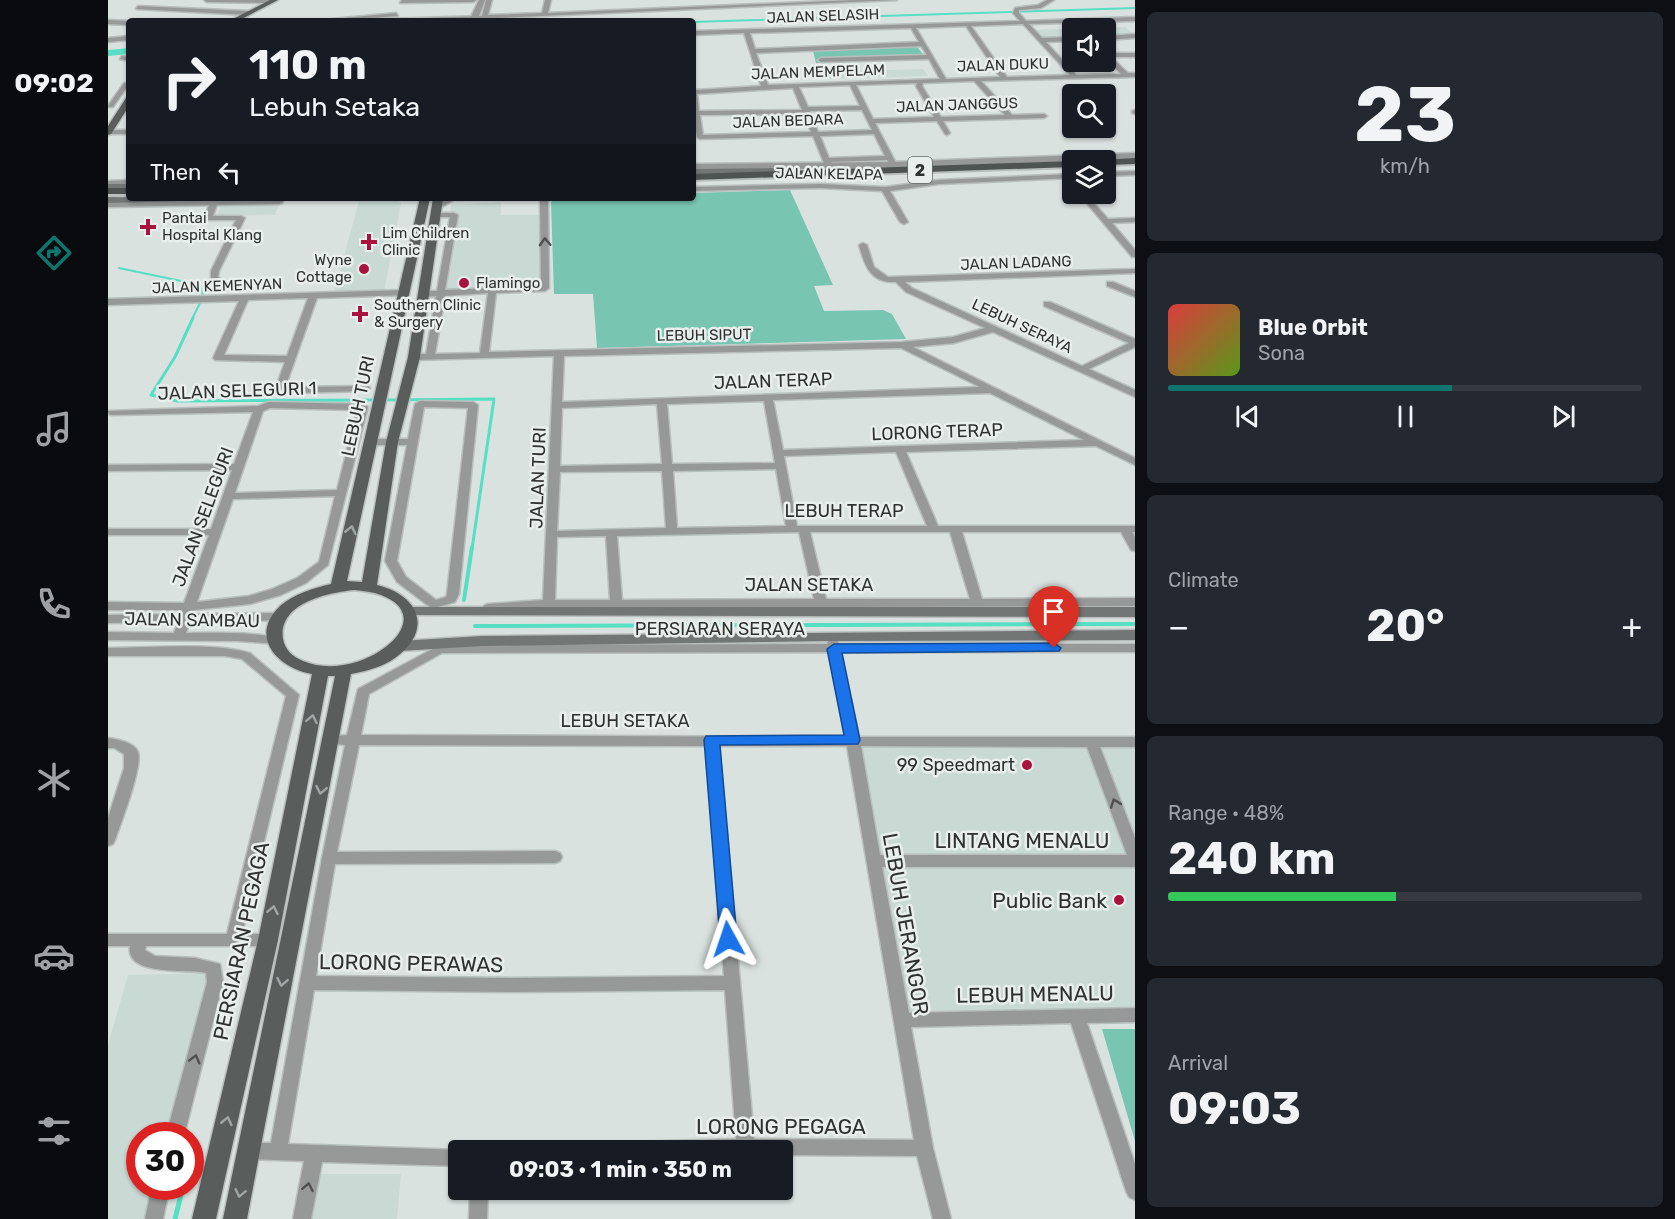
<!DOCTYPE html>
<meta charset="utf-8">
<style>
body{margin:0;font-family:Rubik,sans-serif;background:#242831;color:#f1f3f6;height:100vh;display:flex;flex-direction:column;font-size:22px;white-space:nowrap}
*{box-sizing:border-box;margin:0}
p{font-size:20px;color:#9ea1a6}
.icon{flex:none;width:33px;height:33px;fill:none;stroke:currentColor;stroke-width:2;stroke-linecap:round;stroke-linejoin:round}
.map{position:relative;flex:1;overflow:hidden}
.drawer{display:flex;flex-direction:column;gap:12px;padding:12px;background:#0d0f14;width:540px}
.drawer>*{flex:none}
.guide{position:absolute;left:18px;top:18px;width:570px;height:183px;border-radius:6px;box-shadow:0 2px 4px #0004;background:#171b24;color:#f1f3f6;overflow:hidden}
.tools{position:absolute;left:954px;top:18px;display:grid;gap:12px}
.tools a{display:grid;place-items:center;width:54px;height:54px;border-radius:6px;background:#171b24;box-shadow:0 2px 4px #0004;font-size:30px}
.speed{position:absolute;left:18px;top:1122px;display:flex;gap:12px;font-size:30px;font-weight:700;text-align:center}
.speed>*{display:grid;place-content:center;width:78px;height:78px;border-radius:50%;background:#171b24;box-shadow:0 2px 4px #0004;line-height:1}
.speed .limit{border:9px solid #d22;background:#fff;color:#111}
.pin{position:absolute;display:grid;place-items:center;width:51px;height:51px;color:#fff;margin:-62px -26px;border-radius:50% 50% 50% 0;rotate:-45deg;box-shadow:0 0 6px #0007}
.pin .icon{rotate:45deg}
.me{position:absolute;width:66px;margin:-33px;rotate:355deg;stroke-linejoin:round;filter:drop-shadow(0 0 4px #0008)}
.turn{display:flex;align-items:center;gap:21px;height:126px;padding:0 24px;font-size:27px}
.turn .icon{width:78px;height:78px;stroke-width:2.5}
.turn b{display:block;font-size:42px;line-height:51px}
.then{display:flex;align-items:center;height:57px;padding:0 24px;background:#0003;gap:12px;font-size:22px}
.big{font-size:45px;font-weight:700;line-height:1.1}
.drawer .widget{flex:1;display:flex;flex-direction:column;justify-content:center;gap:9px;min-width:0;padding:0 21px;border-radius:9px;background:#242831}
.drawer .dial{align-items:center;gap:0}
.dial b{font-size:78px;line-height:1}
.song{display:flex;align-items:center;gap:18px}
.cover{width:72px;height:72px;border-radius:9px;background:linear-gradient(135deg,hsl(0 70% 55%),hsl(90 70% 35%))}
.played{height:6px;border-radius:3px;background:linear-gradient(90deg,#0f766e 60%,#363941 60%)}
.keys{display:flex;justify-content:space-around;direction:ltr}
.heat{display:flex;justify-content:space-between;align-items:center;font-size:33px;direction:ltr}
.charge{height:9px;border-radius:4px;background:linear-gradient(90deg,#34c759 48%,#363941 0)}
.trip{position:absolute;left:340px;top:1140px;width:345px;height:60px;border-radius:6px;background:#171b24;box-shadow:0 2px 4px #0004;font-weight:700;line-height:60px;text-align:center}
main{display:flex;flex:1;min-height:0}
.menu{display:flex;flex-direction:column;width:108px;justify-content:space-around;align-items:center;background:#090b0e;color:#9ea1a6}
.menu .icon{width:42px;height:42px}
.menu .current{color:#0f766e}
.menu b{font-size:27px;color:#f1f3f6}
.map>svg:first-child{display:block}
.built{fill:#c9d9d4}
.green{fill:#78c5b2}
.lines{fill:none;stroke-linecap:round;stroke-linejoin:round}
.stream-far3{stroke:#56dfc2;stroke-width:2}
.stream-far2{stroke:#56dfc2;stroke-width:3}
.stream-far1{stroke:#56dfc2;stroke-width:4}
.stream{stroke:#56dfc2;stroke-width:5}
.river{fill:#56dfc2;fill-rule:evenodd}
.minor-casing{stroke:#b8bfbd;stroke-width:3}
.tertiary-casing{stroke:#b8bfbd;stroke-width:3}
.secondary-casing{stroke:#b8bfbd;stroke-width:3}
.primary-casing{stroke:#b8bfbd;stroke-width:3}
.trunk-casing{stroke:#b8bfbd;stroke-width:4}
.minor{fill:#969998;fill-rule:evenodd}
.tertiary{fill:#969998;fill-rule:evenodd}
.secondary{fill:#727675;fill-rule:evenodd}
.primary{fill:#595e5d;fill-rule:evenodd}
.trunk{fill:#4e5452;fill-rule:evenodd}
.oneway{stroke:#4e5150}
.oneway2{stroke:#a0a6a5}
.route{fill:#1a73e8;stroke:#114b97;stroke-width:1.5}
.poi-dot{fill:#a9133e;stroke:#e8efed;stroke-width:2}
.labels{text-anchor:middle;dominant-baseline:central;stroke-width:5;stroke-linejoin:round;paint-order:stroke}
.far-street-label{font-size:15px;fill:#2f3231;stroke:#e8efed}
.far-poi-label{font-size:15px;fill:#2f3231;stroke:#e8efed;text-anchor:start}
.shield{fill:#e8efed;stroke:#666b69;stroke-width:1.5}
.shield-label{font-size:16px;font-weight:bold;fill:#2f3231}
.street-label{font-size:18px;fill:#2f3231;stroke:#e8efed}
.poi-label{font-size:18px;fill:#2f3231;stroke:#e8efed;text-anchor:end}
.near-street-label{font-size:21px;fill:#2f3231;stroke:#e8efed}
.near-poi-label{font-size:21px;fill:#2f3231;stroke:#e8efed;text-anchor:end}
</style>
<main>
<nav class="menu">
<b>09:02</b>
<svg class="icon current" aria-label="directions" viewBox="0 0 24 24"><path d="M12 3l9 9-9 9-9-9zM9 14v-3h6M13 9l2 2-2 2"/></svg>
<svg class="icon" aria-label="music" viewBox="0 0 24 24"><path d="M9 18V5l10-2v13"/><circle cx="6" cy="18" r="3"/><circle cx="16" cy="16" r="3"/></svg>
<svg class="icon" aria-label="phone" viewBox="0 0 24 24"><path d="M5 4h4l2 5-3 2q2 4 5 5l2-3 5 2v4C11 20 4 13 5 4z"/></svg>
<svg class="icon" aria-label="climate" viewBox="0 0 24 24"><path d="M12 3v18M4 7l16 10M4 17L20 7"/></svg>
<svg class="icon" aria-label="car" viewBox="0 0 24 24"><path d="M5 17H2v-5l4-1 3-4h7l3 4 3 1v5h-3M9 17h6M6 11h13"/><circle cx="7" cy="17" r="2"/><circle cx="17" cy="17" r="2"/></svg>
<svg class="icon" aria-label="filters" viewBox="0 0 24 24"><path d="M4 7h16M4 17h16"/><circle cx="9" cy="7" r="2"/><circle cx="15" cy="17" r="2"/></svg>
</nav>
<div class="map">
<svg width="1027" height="1219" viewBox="0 0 1027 1219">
<rect width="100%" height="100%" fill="#dae2e0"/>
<path class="built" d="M1018 27 1027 36 998 38V28H964V39L933 40 924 30Z
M815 69 820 76 720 79 716 72Z
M287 200 293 203 276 292 226 293 251 201Z
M393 202V215H433L435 287 337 292 349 213H342L343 205Z
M171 204 167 215 109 216 113 205Z
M750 743 1027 745V1010L800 1013Z
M100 973 58 1135 32 1136V1186L45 1187 36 1219H0V1045L20 975Z
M210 1174H293L289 1219H201Z"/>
<path class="green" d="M806 43 818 58 708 63 704 47Z
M682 190 725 285 706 286 716 311 775 310 784 314 798 339 489 348 485 294H446L443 202 447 198H585V193Z
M994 1029H1027V1141Z"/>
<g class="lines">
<path class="stream-far3" d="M585 22 1027 8
M11 268 92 285 95 295
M84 319 92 303"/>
<path class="stream-far2" d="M85 318 67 357 43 395 69 401 268 400
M275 400 386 399 364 549"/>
<path class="stream-far1" d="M356 600 364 547
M367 626 1027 624"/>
<path class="stream" d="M67 1219 73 1195"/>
<path class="river" d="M21 48V54L0 56V50Z"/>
<defs>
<path id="minor" d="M96 0H166L167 1 164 3 99 2Z
M294 0H368L365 2 292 3Z
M378 0H384L380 15 434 13 437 0H443L440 13 747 0H789L323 21H280L283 19 374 16Z
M939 0H946L933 8 911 10V13L918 21 1027 17V21L921 24 934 38 964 37V41L938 42 968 75 1013 74 998 58V53H1027V57H1003L1020 73H1027V77L873 81 904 115 936 114 939 116 936 118 835 121 842 133 839 135 837 134 829 121 767 123 789 165 785 167H782L779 160 723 162 724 168H718L705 136 592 139 589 137 585 112V88L588 90 653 86 636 33 585 35V31L912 21 905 13 907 8 930 5ZM915 24 962 75 899 77 863 26ZM858 26 892 77 838 79 808 28ZM803 28 811 42 647 49 642 33ZM813 46 819 55 713 58 710 60 713 62 821 59 832 79 660 85 648 53ZM866 81 897 115 833 117 814 86 815 83ZM809 83 808 86 826 117 765 119 748 85ZM742 85 752 106 700 107 691 87ZM685 88 694 110 591 111 589 94ZM754 110 764 130 710 132 702 111ZM696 114 703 132 595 135 592 115ZM766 134 777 156 721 158 712 136Z
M30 6 140 11 143 13 140 15 28 9Z
M288 13 290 16 227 21 215 20Z
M0 20 21 21V25L0 24Z
M1027 34V38L998 40V36Z
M21 36V40L0 42V38Z
M14 56 21 57V61L12 59Z
M16 83 21 84 5 107H1L0 106Z
M1027 110V114L1024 113V111Z
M0 130H21V134H0Z
M1027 171V175L998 176V172Z
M964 174V178L831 184 782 191 800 222 796 224 792 222 774 191 712 188 585 191V187L712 184 777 187 831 180Z
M971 194H978L1000 219 1027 218V222L1004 223 1027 250V257H1024Z
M339 198H349L332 208 325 206Z
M432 198H440L441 288 437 291 388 293 381 352 794 342 845 337 877 328 798 292 788 282C762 283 757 266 751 245L755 243 759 245 766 267 780 277 1027 269V273L797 282 804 288 974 366 1021 343 936 306V302H942L1027 339V347L981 369 1027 390V397L885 332 846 343 805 347 1027 458V465L988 446 798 452 830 526H1027V532H1024L1027 537V551L1023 550 1013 532H854L874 599 1027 598V606L441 608 389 610 384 611 381 615H373L371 612C374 608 375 605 380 604L435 600 446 356 306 360 301 357 306 354H318L328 296 317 297 313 294 317 291H329L342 217H324V213H346L350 215 337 290 433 286ZM380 293 372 353 327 354 337 296ZM793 348 872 387 454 402 456 356ZM882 393 976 440 675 450 665 400ZM656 401 667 463 564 464 559 404ZM549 404 554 464 452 466 454 408ZM788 452 819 526H689L676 456ZM668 469 678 526 569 528 565 471ZM554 471 558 528 449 531 452 472ZM691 532 706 599 514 600 509 536ZM702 532H842L862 599H718ZM498 536 502 600H447L449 537Z
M103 200 110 202 105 216H133L137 218 111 271 110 277 120 284 116 287 103 280V271L128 220H97L96 218Z
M999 282H1005L1027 291V297L999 286Z
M296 290 300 293 299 295 209 298 178 385 186 387 260 386 262 388 257 391 186 393 168 387 177 362 107 360 105 358 131 301 0 305V299ZM200 298 179 356 116 355 140 300Z
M312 401 365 402 370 405 351 594 347 602 326 608 322 607 289 582 277 561 299 445H262L257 442 262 439H300L307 404ZM316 407 360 408 339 594 338 597 328 600 298 577 289 561Z
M161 402 255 404 260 407 220 565 198 583 173 595 142 604 86 610 84 614 172 613 176 614 178 617 176 620 82 622 78 633C96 633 163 631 173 641L171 644 129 641 0 640V632L66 633 70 622 0 623V615L72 614 74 610H0V602L76 603 101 535H0V529H103L124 470 0 471V465L126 464 145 412 4 415 1 414 0 411 150 406ZM162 408 249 410 229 490 127 493 155 411ZM227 496 211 562 189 578 164 589 141 596 89 602 125 499Z
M725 639 729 640 731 644H1027V652H733L751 737H1027V747H992L1027 838V867H774L801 1013 1027 1008V1022L979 1023 1027 1164V1200L1021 1197 1018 1191 963 1023 803 1027 825 1148 843 1219H825L809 1156 675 1155V1150H521L524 1144 530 1142 628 1139 617 990 406 992 206 990 180 1144 353 1150H351V1166L214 1162 203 1219H185L196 1161 141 1159 135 1157 132 1151 135 1145 141 1143H163L214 858 237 745 218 743 216 740 218 737 239 735 250 689 332 645 719 644 721 640ZM721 652 738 737 253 735 261 694 334 653ZM251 745 598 746 616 976 406 978 208 976 227 864 447 863 452 861 454 857 452 853 447 851 229 852ZM611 746H739L806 1140 646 1139ZM753 746 979 747 1019 855H772Z
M0 648C43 648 102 642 142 653L191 695 134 934H160L166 935 168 940 166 945 160 946H38L37 950 47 956 87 958 112 964 115 982 76 1136H58L99 982 98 973C80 969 17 977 22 946H0V934H119L178 696 134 659 117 656H0Z
M0 738C8 739 26 742 30 752 35 766 13 823 7 840L5 844 0 846V818L16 768V754L6 748H0Z
M44 1186H62L55 1219H37Z
M362 1190H380L379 1219H361Z"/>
<path id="tertiary" d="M371 0H377L369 21H361Z
M1027 153V159L785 168 585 170V164L785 162Z
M21 180V186L0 187V181Z
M177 198 174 203 171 204 0 207V201Z"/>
<path id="secondary" d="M585 169 687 168 692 171 687 174 585 175Z
M0 184H21V190H0Z
M0 197 77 198 72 201 0 203Z
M302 607H1027V617L297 615 294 612 297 609Z
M1027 630V640L723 641 374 646 292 651 284 646 292 641 374 636Z"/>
<path id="primary" d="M162 0H170L130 21H121Z
M18 98H21V106L3 134 0 135V126Z
M312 198H322L239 581 254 582 278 442 300 357 325 198H335L312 357 290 442 269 585C311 595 326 630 287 658 274 667 259 671 243 674L139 1219H115L227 676H220L170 940 108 1219H84L150 940 204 674C170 668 140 637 172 606 186 594 206 588 223 584ZM246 590C255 591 265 592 273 595 337 619 251 685 195 661 185 657 177 650 175 639 170 603 219 593 246 590Z"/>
<path id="trunk" d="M1027 158V164L998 165V160H994Z
M964 161V167L585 180V174Z
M0 188H21V194H0Z"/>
</defs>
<use href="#minor" class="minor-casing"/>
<use href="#tertiary" class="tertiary-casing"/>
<use href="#secondary" class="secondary-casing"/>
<use href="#primary" class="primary-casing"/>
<use href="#trunk" class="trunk-casing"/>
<use href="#minor" class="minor"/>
<use href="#tertiary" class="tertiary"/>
<use href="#secondary" class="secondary"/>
<use href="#primary" class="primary"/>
<use href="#trunk" class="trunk"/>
</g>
<defs><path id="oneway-chevron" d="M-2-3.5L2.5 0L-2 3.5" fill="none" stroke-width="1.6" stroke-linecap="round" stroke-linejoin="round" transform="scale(1.5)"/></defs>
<g class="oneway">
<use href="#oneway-chevron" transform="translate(437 242) rotate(-92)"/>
<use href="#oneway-chevron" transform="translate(1007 803) rotate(-110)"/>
<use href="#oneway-chevron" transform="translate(87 1059) rotate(-75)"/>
<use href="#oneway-chevron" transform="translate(200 1187) rotate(-79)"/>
</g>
<g class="oneway2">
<use href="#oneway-chevron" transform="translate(243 530) rotate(-77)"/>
<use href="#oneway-chevron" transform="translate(204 719) rotate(-79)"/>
<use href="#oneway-chevron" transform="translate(213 790) rotate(101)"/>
<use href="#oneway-chevron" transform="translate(165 910) rotate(-79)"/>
<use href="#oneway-chevron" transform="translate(174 982) rotate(101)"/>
<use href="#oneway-chevron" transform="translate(119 1121) rotate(-77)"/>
<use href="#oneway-chevron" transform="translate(132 1193) rotate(102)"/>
</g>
<path class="route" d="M946 643 953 648 951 651 734 653 752 740 750 744 612 745 629 939 627 944 620 946 614 944 612 939 596 740 598 736 736 735 719 649 726 644Z"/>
<g class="poi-dot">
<path d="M37 218h6v6h6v6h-6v6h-6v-6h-6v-6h6z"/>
<path d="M258 233h6v6h6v6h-6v6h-6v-6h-6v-6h6z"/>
<circle cx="256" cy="269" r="6"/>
<circle cx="356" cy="283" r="6"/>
<path d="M249 305h6v6h6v6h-6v6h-6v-6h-6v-6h6z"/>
<circle cx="919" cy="765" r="6"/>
<circle cx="1011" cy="900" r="6"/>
</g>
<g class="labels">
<g class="far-street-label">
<text transform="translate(715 16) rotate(-2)">JALAN SELASIH</text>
<text transform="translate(895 65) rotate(-2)">JALAN DUKU</text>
<text transform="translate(710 72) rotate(-2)">JALAN MEMPELAM</text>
<text transform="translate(849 105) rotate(-2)">JALAN JANGGUS</text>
<text transform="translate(680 121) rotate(-2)">JALAN BEDARA</text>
<text transform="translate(721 174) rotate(1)">JALAN KELAPA</text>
<text transform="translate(908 263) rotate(-2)">JALAN LADANG</text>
<text transform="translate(109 286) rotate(-2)">JALAN KEMENYAN</text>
<text transform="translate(914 326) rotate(25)">LEBUH SERAYA</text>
<text transform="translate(596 335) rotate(-1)">LEBUH SIPUT</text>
</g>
<g class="far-poi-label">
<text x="54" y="218">Pantai<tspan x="54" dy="17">Hospital Klang</tspan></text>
<text x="274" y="233">Lim Children<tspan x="274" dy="17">Clinic</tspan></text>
<text x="244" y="260" text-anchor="end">Wyne<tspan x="244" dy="17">Cottage</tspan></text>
<text x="368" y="283">Flamingo</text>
<text x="266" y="305">Southern Clinic<tspan x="266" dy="17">&amp; Surgery</tspan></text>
</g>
<rect class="shield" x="800" y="157" width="24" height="26" rx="4.5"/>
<g class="shield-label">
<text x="812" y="170">2</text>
</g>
<g class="street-label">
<text transform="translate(665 381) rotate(-2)">JALAN TERAP</text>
<text transform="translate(129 391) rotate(-2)">JALAN SELEGURI 1</text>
<text transform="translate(250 406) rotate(-78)">LEBUH TURI</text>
<text transform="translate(829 432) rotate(-2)">LORONG TERAP</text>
<text transform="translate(430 478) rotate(-88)">JALAN TURI</text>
<text x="736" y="511">LEBUH TERAP</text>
<text transform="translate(95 517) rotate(-70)">JALAN SELEGURI</text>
<text x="701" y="585">JALAN SETAKA</text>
<text transform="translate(84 620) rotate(1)">JALAN SAMBAU</text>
<text x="612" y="629">PERSIARAN SERAYA</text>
<text x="517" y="721">LEBUH SETAKA</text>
</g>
<g class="poi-label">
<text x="907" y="765">99 Speedmart</text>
</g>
<g class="near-street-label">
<text x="914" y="840">LINTANG MENALU</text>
<text transform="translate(798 924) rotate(80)">LEBUH JERANGOR</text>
<text transform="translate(133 941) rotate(-78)">PERSIARAN PEGAGA</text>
<text transform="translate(303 963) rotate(1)">LORONG PERAWAS</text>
<text transform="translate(927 994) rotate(-1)">LEBUH MENALU</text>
<text x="673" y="1126">LORONG PEGAGA</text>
</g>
<g class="near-poi-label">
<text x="999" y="900">Public Bank</text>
</g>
</g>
</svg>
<div class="tools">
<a><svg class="icon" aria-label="sound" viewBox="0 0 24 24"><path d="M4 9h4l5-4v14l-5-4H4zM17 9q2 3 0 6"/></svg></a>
<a><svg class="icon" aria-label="search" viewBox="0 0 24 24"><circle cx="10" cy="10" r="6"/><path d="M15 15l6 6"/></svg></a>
<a><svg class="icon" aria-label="layers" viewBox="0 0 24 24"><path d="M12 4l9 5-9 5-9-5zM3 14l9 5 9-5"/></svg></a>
</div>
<div class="speed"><div class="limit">30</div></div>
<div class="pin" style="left:946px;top:648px;background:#d93025"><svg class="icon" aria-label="arrive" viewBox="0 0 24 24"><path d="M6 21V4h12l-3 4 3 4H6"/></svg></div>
<svg class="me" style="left:620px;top:939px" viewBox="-20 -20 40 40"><path d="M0-17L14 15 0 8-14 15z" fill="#1a73e8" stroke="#fff" stroke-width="4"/></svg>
<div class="trip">09:03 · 1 min · 350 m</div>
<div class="guide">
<div class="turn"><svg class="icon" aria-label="right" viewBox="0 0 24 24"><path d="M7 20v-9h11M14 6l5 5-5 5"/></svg><div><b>110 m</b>Lebuh Setaka</div></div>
<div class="then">Then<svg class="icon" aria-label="left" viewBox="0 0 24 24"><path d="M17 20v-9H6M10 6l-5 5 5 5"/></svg></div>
</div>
</div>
<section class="drawer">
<div class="widget dial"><b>23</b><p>km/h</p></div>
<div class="widget">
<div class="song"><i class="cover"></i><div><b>Blue Orbit</b><p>Sona</p></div></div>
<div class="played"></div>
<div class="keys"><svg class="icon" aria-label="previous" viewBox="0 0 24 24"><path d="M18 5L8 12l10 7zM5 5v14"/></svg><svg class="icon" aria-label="pause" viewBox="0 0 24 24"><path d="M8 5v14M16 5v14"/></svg><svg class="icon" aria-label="next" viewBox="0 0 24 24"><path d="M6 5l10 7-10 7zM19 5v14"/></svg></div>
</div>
<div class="widget"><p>Climate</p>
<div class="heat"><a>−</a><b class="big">20°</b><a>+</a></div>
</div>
<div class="widget"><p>Range · 48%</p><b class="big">240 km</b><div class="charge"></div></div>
<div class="widget"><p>Arrival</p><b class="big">09:03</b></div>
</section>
</main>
